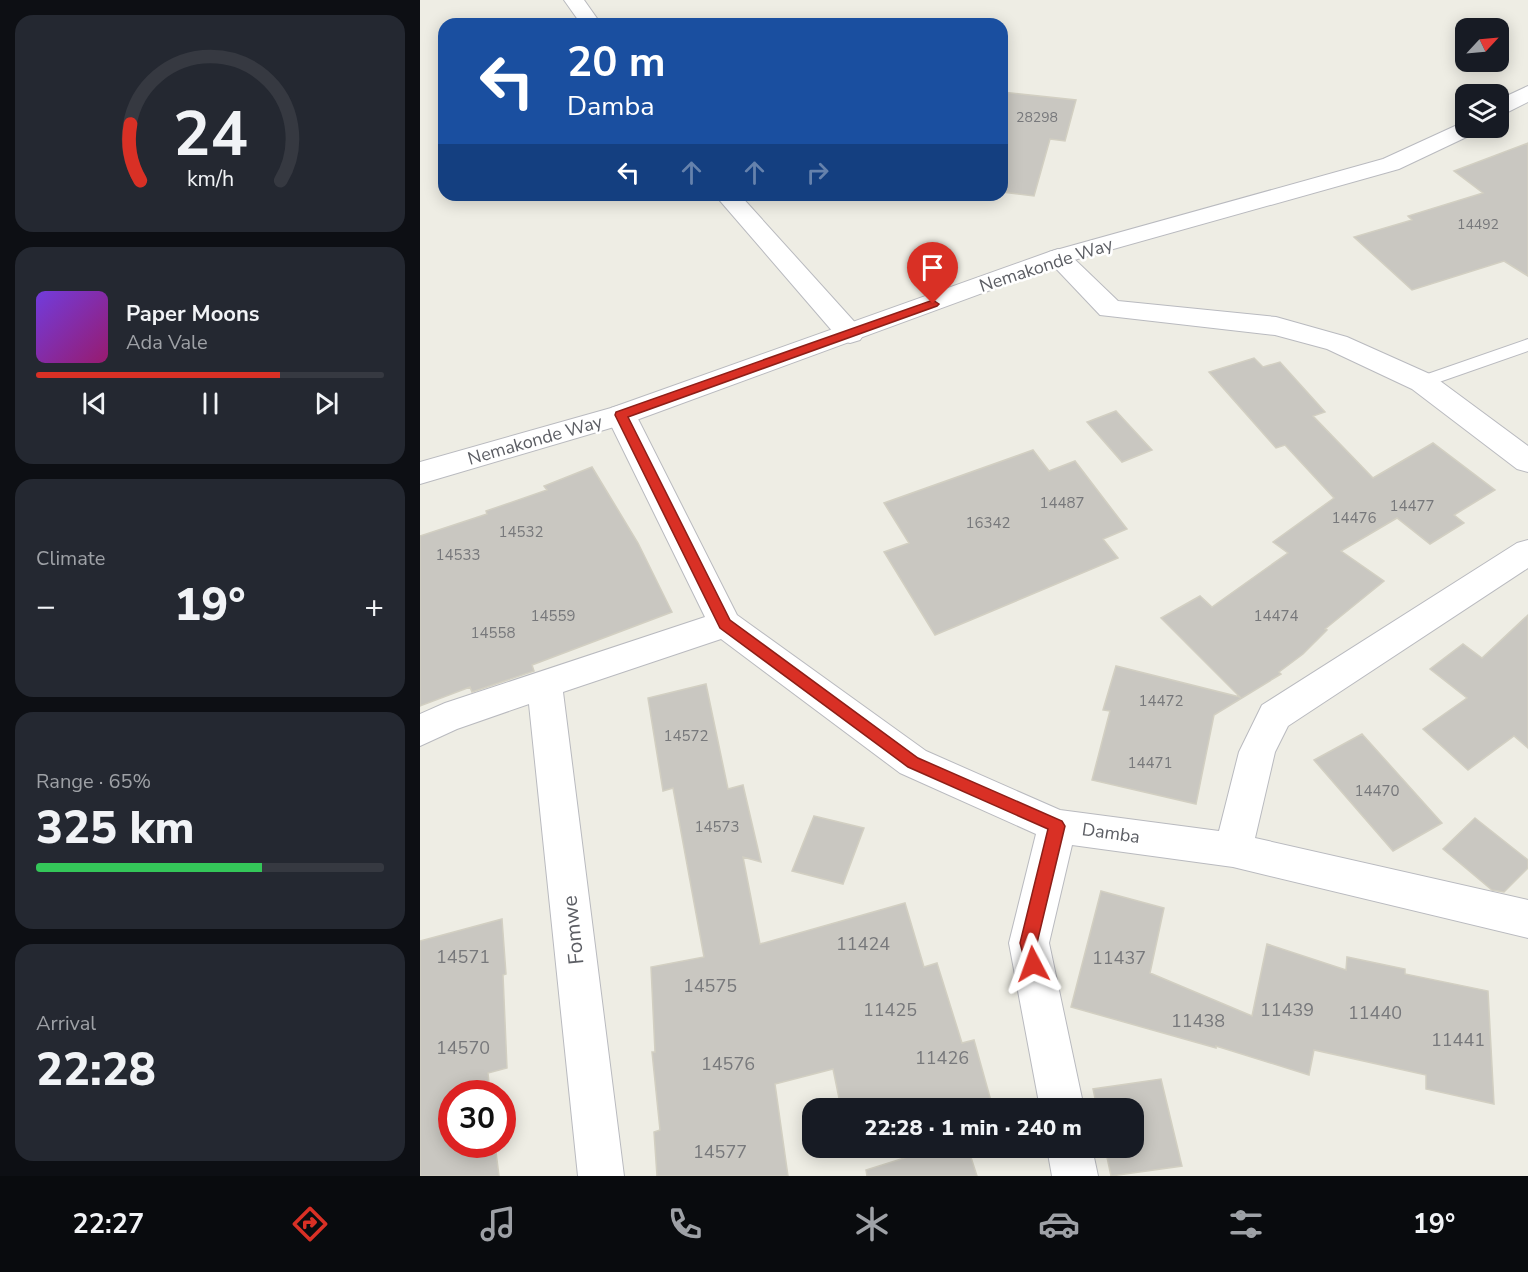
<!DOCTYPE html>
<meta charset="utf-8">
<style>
body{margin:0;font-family:"Nunito Sans",sans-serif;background:#242831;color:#f1f3f6;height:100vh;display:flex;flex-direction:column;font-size:22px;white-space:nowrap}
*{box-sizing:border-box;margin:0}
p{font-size:20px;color:#9ea1a6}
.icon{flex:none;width:33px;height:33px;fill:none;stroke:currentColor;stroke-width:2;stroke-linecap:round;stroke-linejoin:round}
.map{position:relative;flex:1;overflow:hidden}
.details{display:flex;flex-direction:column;gap:15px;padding:15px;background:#0d0f14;width:420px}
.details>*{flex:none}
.hud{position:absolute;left:18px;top:18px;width:570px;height:183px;border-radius:18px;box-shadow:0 3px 15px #0003;background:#1a4fa0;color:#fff;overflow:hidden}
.needle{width:39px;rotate:64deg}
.fabs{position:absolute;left:1035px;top:18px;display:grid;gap:12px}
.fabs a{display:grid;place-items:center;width:54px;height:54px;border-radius:12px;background:#171b24;box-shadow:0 3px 15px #0003;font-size:30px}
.speed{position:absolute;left:18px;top:1080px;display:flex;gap:12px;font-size:30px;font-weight:700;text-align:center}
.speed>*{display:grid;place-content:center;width:78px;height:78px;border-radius:50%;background:#171b24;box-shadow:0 3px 15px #0003;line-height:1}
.speed .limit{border:9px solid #d22;background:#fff;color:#111}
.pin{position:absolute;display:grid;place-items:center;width:51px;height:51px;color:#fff;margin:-62px -26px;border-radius:50% 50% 50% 0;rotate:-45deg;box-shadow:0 0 6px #0007}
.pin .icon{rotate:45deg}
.me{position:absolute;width:66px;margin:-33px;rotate:356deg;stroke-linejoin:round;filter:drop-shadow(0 0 4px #0008)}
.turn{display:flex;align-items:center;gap:21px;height:126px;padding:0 30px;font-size:27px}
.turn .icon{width:78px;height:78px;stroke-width:2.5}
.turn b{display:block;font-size:42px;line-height:51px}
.lanes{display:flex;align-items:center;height:57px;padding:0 30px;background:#0003;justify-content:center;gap:30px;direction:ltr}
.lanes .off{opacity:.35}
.big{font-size:45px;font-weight:800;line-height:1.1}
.details .widget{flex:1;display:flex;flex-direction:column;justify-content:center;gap:9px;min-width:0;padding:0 21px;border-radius:18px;background:#242831}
.details .dial{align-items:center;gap:0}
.dial svg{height:156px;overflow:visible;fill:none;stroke:#363941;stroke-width:7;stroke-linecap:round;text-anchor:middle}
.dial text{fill:#f1f3f6;stroke:none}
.song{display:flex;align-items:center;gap:18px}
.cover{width:72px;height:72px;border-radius:9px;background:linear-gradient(135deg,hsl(260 70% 55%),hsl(320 70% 35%))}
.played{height:6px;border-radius:3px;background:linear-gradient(90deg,#d93025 70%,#363941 70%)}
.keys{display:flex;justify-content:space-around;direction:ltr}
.heat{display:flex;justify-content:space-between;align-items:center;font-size:33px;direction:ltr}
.charge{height:9px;border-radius:4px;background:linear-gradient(90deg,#34c759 65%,#363941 0)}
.trip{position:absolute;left:382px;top:1098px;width:342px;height:60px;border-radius:18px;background:#171b24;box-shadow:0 3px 15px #0003;font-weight:800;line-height:60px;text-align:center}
.tab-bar{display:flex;height:96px;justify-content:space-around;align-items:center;background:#090b0e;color:#9ea1a6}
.tab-bar .icon{width:42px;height:42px}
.tab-bar .active{color:#d93025}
.tab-bar b{font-size:27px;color:#f1f3f6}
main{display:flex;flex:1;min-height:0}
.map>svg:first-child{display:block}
.building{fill:#c9c7c1;stroke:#d2cfc2;stroke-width:1.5}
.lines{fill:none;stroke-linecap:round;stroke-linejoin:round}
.service-casing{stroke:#b9babf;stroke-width:2}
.minor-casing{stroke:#b9babf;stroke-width:2}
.tertiary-casing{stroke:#b9babf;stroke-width:2}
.service{fill:#fff;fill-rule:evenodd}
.minor{fill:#fff;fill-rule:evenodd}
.tertiary{fill:#fff;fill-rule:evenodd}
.route{fill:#d93025;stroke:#8d1f18;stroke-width:1.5}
.labels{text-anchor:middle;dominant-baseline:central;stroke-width:5;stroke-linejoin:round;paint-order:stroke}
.far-number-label{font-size:14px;fill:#77787b}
.number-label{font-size:15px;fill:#77787b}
.street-label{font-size:18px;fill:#5c5e64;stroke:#fff}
.near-number-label{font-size:18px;fill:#77787b}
.near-street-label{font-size:21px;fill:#5c5e64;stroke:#fff}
</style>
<main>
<section class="details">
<div class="widget dial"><svg viewBox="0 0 100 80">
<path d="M14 69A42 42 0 1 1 86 69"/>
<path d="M14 69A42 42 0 0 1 9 40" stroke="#d93025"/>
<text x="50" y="56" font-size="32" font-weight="700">24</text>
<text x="50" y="72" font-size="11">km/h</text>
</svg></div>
<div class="widget">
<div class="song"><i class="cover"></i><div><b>Paper Moons</b><p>Ada Vale</p></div></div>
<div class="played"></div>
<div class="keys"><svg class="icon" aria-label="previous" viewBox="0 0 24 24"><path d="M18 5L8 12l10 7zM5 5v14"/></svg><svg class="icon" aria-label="pause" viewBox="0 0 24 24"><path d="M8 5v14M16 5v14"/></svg><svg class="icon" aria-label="next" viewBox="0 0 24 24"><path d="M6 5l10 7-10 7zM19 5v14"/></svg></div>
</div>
<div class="widget"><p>Climate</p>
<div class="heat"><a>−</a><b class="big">19°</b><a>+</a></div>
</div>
<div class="widget"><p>Range · 65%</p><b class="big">325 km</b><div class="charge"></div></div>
<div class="widget"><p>Arrival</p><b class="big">22:28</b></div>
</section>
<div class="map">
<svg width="1108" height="1176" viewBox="0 0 1108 1176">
<rect width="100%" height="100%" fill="#eeede4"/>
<path class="building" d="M582 92 656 100 645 141 630 139 614 196 582 192Z
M1108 143V276L1084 261 992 290 934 237 992 220 988 216 1063 193 1034 171Z
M834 358 843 367 860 362 905 412 893 416 953 478 1013 443 1075 490 1034 515 1044 523 1010 544 977 518 921 551 964 581 905 629 907 630 883 654 859 672 861 674 794 715 776 804 672 780 690 711 683 710 696 666 820 697 741 618 780 596 792 607 868 553 853 542 914 498 865 445 856 448 789 372Z
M696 411 732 450 702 462 667 422Z
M613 450 629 471 655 461 707 529 683 539 698 558 515 635 464 552 489 543 464 503Z
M172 467 218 543 252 612 112 665 114 671 52 692 50 687 0 706V536L67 514 66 511 127 490 124 486Z
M1108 615V748L1094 736 1048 770 1003 729 1047 698 1010 669 1043 644 1062 658Z
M286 684 308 789 323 785 341 862 323 857 340 944 485 903 504 967 517 963 542 1043 554 1040 573 1108H421L413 1069 355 1084 368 1176H237L234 1132 240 1130 232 1052H235L231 967 284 957 253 788 243 791 228 698Z
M942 734 1022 823 973 851 894 760Z
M394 816 444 828 423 884 372 871Z
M1055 818 1108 860V868L1084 892 1072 890 1023 849Z
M681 891 744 908 730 973 832 1016 847 944 926 970 927 957 985 969V974L1068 991 1074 1104 1006 1089V1075L894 1050 889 1075 796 1046V1048L651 1007Z
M82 919 86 974 83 975 87 1068 68 1073 70 1094H32V1144H75L79 1176H0V941Z
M741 1079 762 1166 691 1176 685 1148H714V1108H677L673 1089Z
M516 1148H548L557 1176H447L446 1170Z"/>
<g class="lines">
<defs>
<path id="service" d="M1108 339V351L1002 388 996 386 993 382 996 378Z"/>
<path id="minor" d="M144 0H164L181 24H161Z
M295 195H320L440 328 444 334 440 340 430 343 420 340Z
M638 249 647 252 698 301 856 317 927 337 1012 375 1108 446V472L1097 469 992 389 907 349 855 335 680 315 625 257 629 252Z
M201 405 211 408 216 415 317 615 506 751 640 810 799 831 819 752 842 705 1097 543 1108 540V568L868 726 855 752 835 838 1108 900V938L813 867 652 845 629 943 664 1108H620L589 943 616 834 480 773 301 639 143 692 204 1176H158L109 704 37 729 0 746V714L25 703 285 617 186 415 191 408Z
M627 1148H672L678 1176H632Z"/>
<path id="tertiary" d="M1108 86V102L1078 117V100Z
M1046 121V128H1058L1055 133 979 169 647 262 211 422 0 484V462L191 408 629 252 963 159Z"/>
</defs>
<use href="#service" class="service-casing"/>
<use href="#minor" class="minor-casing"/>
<use href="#tertiary" class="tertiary-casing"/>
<use href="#service" class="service"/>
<use href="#minor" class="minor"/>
<use href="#tertiary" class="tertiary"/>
</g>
<path class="route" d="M513 300 519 304 517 306 208 417 310 620 498 758 642 821 645 826 617 943 622 964 619 969 613 972 607 969 600 943 628 829 488 767 300 628 195 415 196 412Z"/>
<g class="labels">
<g class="far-number-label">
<text x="617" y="117">28298</text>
<text x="1058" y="224">14492</text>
</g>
<g class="number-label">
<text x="642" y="503">14487</text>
<text x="992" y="506">14477</text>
<text x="934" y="518">14476</text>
<text x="568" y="523">16342</text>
<text x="101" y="532">14532</text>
<text x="38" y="555">14533</text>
<text x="133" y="616">14559</text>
<text x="856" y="616">14474</text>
<text x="73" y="633">14558</text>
<text x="741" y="701">14472</text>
<text x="266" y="736">14572</text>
<text x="730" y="763">14471</text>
<text x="957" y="791">14470</text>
<text x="297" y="827">14573</text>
</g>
<g class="street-label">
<text transform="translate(626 265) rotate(-18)">Nemakonde Way</text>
<text transform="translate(115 440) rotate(-16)">Nemakonde Way</text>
<text transform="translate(691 833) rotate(8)">Damba</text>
</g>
<g class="near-number-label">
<text x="443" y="944">11424</text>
<text x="43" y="957">14571</text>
<text x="699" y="958">11437</text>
<text x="290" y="986">14575</text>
<text x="470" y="1010">11425</text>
<text x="867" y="1010">11439</text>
<text x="955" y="1013">11440</text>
<text x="778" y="1021">11438</text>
<text x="1038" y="1040">11441</text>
<text x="43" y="1048">14570</text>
<text x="522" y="1058">11426</text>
<text x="308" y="1064">14576</text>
<text x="300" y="1152">14577</text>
</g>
<g class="near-street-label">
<text transform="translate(153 930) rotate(-96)">Fomwe</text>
</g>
</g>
</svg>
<div class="fabs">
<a><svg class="needle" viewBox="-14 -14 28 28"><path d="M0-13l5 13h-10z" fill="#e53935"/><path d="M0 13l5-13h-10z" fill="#9ea1a6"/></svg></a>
<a><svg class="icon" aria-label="layers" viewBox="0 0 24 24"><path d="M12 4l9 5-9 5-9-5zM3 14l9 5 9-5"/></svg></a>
</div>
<div class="speed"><div class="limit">30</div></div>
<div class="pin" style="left:513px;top:304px;background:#d93025"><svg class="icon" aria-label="arrive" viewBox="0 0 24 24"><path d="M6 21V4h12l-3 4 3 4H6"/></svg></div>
<svg class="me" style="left:613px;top:964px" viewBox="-20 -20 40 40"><path d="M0-17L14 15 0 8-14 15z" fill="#d93025" stroke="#fff" stroke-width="4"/></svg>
<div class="trip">22:28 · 1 min · 240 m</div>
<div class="hud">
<div class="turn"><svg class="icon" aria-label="left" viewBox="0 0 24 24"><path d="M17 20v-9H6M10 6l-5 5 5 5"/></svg><div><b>20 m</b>Damba</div></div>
<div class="lanes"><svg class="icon" aria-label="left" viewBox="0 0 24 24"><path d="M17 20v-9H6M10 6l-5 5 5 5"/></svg><svg class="icon off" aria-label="ahead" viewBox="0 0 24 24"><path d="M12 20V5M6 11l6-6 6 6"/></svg><svg class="icon off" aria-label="ahead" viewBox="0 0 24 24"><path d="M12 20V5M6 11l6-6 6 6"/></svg><svg class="icon off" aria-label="right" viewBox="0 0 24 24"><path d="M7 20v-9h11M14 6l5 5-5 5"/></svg></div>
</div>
</div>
</main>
<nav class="tab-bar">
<b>22:27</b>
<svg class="icon active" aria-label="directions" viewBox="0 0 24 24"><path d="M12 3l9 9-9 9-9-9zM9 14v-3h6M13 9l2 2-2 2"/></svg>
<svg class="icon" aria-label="music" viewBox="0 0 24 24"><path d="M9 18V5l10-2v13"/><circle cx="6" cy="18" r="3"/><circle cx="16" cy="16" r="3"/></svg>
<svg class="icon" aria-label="phone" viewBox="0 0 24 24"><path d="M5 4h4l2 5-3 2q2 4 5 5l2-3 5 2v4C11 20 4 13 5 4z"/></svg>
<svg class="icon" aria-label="climate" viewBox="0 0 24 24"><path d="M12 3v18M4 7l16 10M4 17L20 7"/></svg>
<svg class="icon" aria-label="car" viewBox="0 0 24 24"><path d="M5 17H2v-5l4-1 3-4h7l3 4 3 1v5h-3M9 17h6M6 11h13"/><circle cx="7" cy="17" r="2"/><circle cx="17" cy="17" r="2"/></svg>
<svg class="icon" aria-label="filters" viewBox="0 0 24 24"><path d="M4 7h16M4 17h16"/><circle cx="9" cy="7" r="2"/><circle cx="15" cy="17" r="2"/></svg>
<b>19°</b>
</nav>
